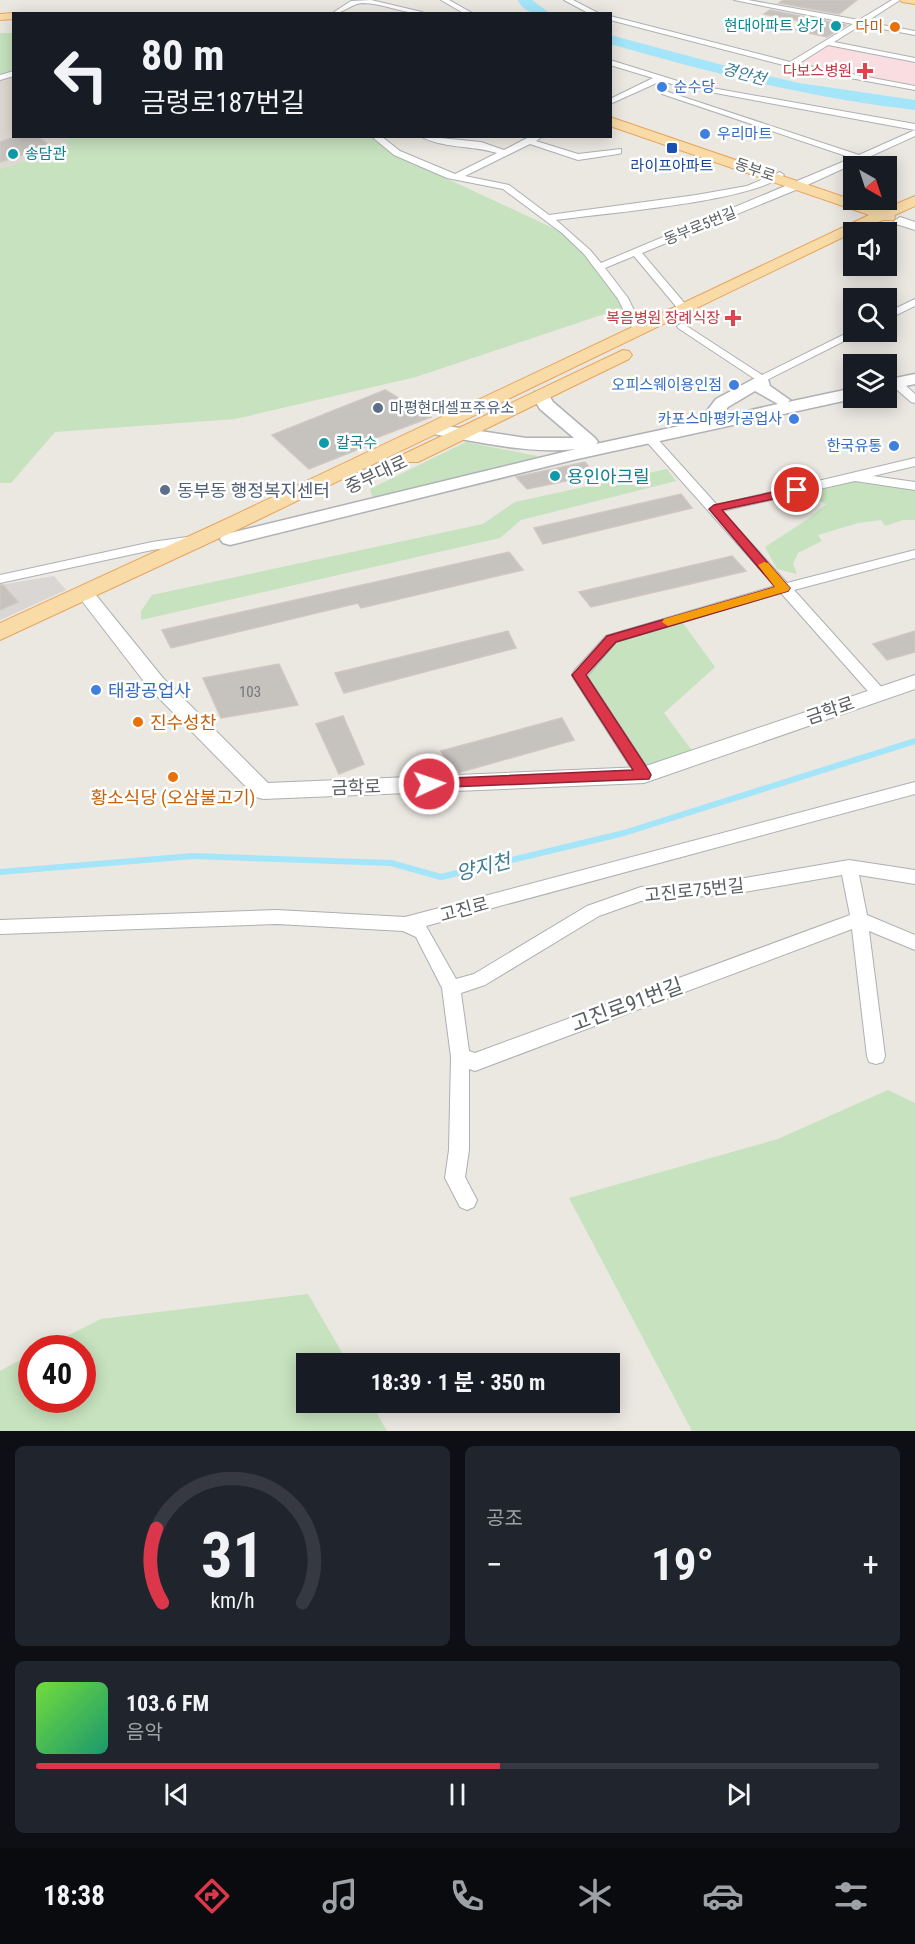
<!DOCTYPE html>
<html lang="ko">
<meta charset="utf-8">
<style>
body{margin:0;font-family:"Roboto Condensed","Noto Sans KR",sans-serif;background:#20242c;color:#f1f3f6;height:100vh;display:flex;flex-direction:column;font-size:22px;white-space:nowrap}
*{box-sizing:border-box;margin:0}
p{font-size:20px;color:#9ea1a6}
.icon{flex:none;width:33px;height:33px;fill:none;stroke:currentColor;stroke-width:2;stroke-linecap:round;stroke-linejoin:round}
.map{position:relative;height:1431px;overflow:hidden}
.panel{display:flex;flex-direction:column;gap:15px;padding:15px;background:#0d0f14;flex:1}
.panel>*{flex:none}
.top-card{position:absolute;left:12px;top:12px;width:600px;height:126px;border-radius:0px;box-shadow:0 3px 15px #0003;background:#171b24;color:#f1f3f6;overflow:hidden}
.needle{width:39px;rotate:141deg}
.tools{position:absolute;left:843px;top:156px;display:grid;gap:12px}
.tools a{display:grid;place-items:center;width:54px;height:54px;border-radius:0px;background:#171b24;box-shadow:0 3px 15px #0003;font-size:30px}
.speed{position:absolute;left:18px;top:1335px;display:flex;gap:12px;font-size:30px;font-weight:700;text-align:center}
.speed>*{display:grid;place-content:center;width:78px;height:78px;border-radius:50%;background:#171b24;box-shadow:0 3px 15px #0003;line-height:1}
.speed .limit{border:9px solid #d22;background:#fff;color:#111}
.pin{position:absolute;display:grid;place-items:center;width:51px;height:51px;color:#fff;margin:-26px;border:3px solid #fff;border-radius:50%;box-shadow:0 2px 6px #0007}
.me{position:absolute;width:66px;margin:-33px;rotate:87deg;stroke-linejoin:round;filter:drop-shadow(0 0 4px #0008)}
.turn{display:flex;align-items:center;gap:21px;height:126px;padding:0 30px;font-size:27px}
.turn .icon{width:78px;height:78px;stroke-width:2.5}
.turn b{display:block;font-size:42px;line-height:51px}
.big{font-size:45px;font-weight:700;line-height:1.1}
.panel .widget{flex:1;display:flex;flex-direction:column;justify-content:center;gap:9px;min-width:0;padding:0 21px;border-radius:9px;background:#20242c}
.panel .dial{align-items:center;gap:0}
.dial svg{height:156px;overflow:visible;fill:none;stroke:#363941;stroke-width:7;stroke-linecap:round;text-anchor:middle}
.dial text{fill:#f1f3f6;stroke:none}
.song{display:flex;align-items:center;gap:18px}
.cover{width:72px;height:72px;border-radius:9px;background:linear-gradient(135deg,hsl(100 70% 55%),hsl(160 70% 35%))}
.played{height:6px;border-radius:3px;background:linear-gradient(90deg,#dc364b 55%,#363941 55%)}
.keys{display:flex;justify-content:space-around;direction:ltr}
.heat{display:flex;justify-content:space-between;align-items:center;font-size:33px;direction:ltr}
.panel .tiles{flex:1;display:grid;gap:15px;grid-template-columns:1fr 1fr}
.widget:last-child{grid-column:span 2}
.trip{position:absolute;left:296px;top:1353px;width:324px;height:60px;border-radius:0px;background:#171b24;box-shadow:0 3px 15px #0003;font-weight:700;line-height:60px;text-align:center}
.tabs{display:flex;height:96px;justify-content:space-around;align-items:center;background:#090b0e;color:#9ea1a6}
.tabs .icon{width:42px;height:42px}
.tabs .on{color:#dc364b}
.tabs b{font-size:27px;color:#f1f3f6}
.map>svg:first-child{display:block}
.industrial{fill:#dad6d3}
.education{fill:#ded8d2}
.medical{fill:#f9dde0}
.green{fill:#c6e2be}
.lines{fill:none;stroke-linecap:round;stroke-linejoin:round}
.stream{stroke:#a4e5f9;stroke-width:6}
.river{fill:#a4e5f9;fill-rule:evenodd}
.building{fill:#c6c2be;stroke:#cfc7c0;stroke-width:1.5}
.minor-casing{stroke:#adb0b3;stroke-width:2}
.tertiary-casing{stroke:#adb0b3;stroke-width:2}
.secondary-casing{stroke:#aeb2b6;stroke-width:3}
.primary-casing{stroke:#e7a55e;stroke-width:2}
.minor{fill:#fff;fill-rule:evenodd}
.tertiary{fill:#fff;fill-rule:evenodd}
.secondary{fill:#fff;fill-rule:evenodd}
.primary{fill:#f9dba8;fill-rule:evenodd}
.route{fill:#dc364b;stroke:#8f2331;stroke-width:1.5}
.slow{fill:#f59e0b}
.culture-dot{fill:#0f9aa8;stroke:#fff;stroke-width:2}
.food-dot{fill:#e8710a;stroke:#fff;stroke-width:2}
.health-dot{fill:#e0444e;stroke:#fff;stroke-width:2}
.shop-dot{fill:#3f7fe0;stroke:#fff;stroke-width:2}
.transit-dot{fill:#1a4fb4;stroke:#fff;stroke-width:2}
.service-dot{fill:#5c6f8a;stroke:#fff;stroke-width:2}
.labels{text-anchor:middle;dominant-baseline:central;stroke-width:5;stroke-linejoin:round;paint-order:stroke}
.far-culture-label{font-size:15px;fill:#0d838f;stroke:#fff;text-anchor:start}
.far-food-label{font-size:15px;fill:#c56008;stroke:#fff;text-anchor:end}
.far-health-label{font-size:15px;fill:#be3a42;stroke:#fff;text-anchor:end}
.far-shop-label{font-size:15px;fill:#366cbe;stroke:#fff;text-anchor:end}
.far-transit-label{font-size:15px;fill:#164399;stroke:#fff}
.far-street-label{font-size:15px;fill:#595e61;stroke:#fff}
.far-service-label{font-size:15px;fill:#4e5e75;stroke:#fff;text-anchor:start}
.number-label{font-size:15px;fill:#747778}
.far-water-label{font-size:16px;font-style:italic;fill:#3e7c97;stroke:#fff}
.street-label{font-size:18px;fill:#595e61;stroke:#fff}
.culture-label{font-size:18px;fill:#0d838f;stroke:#fff;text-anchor:start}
.service-label{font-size:18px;fill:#4e5e75;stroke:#fff;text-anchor:start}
.shop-label{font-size:18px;fill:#366cbe;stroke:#fff;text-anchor:start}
.food-label{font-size:18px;fill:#c56008;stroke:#fff;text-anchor:start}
.water-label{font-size:20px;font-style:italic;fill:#3e7c97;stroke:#fff}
.near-street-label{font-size:21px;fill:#595e61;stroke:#fff}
</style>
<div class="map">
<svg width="915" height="1431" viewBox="0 0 915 1431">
<rect width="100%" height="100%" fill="#ebe7e1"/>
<path class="industrial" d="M54 576 66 590 0 620V585Z"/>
<path class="education" d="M13 71 14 136 74 137 63 140 72 147 0 169V75Z"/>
<path class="medical" d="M827 43 915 60V88L841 76 791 65Z"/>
<path class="green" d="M0 33H13V71L0 75Z
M74 137H370L398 156 568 235 628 306 416 377 235 419 55 432 11 483H0V169L71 147 62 140Z
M466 442 547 458 373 498 370 489Z
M667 469 676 481 521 520 500 538 141 620V611L152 595 483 524 515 502Z
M855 477 915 486V520H903L885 526 881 520 858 523 818 535 822 541 798 553 793 564 797 574 777 569 765 547 808 519 826 504 797 490Z
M680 619 715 667 664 713 696 756 644 775 579 675 611 639Z
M888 1090 915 1103V1431H692L569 1198 778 1139Z
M308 1294 348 1363 306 1364V1402L371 1403 387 1431H0V1371L31 1354 32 1400H82V1348H43L101 1319Z"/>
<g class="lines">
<path class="stream" d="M0 872 193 856 391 863 441 877 624 833 915 741"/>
<path class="river" d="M518 0H532L551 14C537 14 524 14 518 0Z
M610 35 726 66 799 83 915 100V110C811 98 711 73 610 44Z"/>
</g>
<path class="building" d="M783 0H857L839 14 779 3Z
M770 10 846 25 827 37 796 30 806 22 764 14Z
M18 136H36L51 146 0 162V142Z
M385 390 431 417 365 442 369 445 309 469 272 435Z
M585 462 595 475 527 489 516 477Z
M681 494 692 508 543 544 534 528Z
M509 552 523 570 361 608 358 603 171 648 162 630Z
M732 556 746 571 591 607 579 592Z
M0 585H3L18 602 0 610Z
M508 631 516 648 344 693 335 673Z
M915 631V652L887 660 873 644Z
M279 664 298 705 221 718 203 678Z
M343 716 364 764 339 774 316 724Z
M562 718 574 740 457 773H453L441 751Z"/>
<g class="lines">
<defs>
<path id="minor" d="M371 0 422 12 425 14C404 14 383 3 362 3 350 4 343 14 331 14L351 1Z
M441 0H449L474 14H465Z
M564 0H573L600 14H590Z
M734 0H748L859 20 892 0H900L866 22 915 31V35L861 25 834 42 915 58V62L828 45 798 64 915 86V90L791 67 610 20V16L790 62 853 24Z
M610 60 684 83 915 124V130L683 87 661 81 610 104V99L653 78 610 65Z
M14 71V76L0 80V75Z
M662 90 859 155 915 130V136L803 187 642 253 687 306V310H679L634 256 605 268 628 298 643 329 638 332 633 329 618 299 584 254 562 233 503 189 447 178 394 155 371 136H381L400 151 455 174 497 153C472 145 443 149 420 136L481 142 504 150 531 136H543L536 141 578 154 621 149V153L618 154 578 160 530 144 465 176 509 185 549 215 696 195 747 186 780 172 784 175C751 202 604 213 556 220L590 250 601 263 852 158 662 94Z
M915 299V306L886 320V313Z
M682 323 762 375 853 330 862 332 761 383 678 328 677 326Z
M886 372 892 373 915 394V403L911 402 886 380Z
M650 434 654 435 717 505 915 458V466L873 476 915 482V490L855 481 722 511 787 583 915 550V558L794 590 884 690 886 694 884 698H874L781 593 616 642 587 676 652 775 650 779H638L574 679 572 675 574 671 606 636 775 586 646 441 644 438Z
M194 536 201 540 199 543 152 550 0 583V575L152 542Z
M915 782V794L426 926 456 979 474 974 587 906 641 887 733 880 849 860 915 870V884L859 875 867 915 915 935V950L869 931 885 1056 883 1062 876 1064 869 1062 867 1056 852 929 475 1071 469 1069V1150L465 1177 477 1200 474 1207 467 1210 460 1207 445 1178 449 1150 451 1057 442 988 416 937 403 931 277 924 0 934V920L277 910 405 917ZM842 875 850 915 475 1053 469 1051 461 993 485 985 599 916 641 901 733 894Z"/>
<path id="tertiary" d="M900 217 915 222V230L896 224 894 221Z
M85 587 91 589 163 678 268 783 643 767 915 675V689L644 783 263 799 256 797 149 688 79 597 76 593 79 589Z"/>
<path id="secondary" d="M915 374V384L886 390V380Z
M761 375 767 376 770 386 790 400 788 402 854 388V398H857L577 459 230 545 223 543 220 539 223 535 230 533 576 449C528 454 480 442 433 434L427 433 424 429 427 425 433 424 526 438H574L540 409 532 396 535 392H547L553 402 595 438 598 442 596 444 707 420 703 416 716 399ZM755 391 778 404 720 417 728 407Z"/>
<path id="primary" d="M900 0H915V4L902 2Z
M14 13 18 14H14V19L0 20V14Z
M610 117 882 210 915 196V206L895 215 894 220H883L854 232 237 530 0 640V623L222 521 869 215 610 126Z
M623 350 629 351 632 355 629 359 418 462H404L401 458 404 454Z"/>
</defs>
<use href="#minor" class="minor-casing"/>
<use href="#tertiary" class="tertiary-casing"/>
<use href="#secondary" class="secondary-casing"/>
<use href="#primary" class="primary-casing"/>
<use href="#minor" class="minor"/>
<use href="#tertiary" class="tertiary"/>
<use href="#secondary" class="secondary"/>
<use href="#primary" class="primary"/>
</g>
<path class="route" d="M797 487 803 490 801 493 722 510 788 586 790 588 788 591 616 642 586 675 649 771 651 775 649 779 424 788 422 784 424 780 429 779 633 770 572 675 607 636 775 587 709 509 714 505Z"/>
<path class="slow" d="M764 562 768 563 788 586 790 588 788 591 668 626 662 622 664 619 775 587 758 565Z"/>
<g class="culture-dot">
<circle cx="836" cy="26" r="6"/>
<circle cx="13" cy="154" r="6"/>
<circle cx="324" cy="443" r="6"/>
<circle cx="555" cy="476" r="6"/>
</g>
<g class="food-dot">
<circle cx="895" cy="27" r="6"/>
<circle cx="138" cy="722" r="6"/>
<circle cx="173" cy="777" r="6"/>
</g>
<g class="health-dot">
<path d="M862 62h6v6h6v6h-6v6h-6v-6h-6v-6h6z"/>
<path d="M730 309h6v6h6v6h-6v6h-6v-6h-6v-6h6z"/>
</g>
<g class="shop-dot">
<circle cx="662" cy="87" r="6"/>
<circle cx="705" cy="134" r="6"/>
<circle cx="734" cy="385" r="6"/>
<circle cx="794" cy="419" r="6"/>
<circle cx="894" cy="446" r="6"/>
<circle cx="96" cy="690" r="6"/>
</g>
<rect class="transit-dot" x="666" y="142" width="12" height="12" rx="3"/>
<g class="service-dot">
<circle cx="378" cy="408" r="6"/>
<circle cx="165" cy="490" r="6"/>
</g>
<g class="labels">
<g class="far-culture-label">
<text x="824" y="26" text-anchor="end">현대아파트 상가</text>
<text x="25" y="154">송담관</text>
<text x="336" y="443">칼국수</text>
</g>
<g class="far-food-label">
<text x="883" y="27">다미</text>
</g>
<g class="far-health-label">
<text x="852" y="71">다보스병원</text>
<text x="720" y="318">복음병원 장례식장</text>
</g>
<g class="far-shop-label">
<text x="674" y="87" text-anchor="start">순수당</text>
<text x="717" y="134" text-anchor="start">우리마트</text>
<text x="722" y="385">오피스웨이용인점</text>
<text x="782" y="419">카포스마평카공업사</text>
<text x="882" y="446">한국유통</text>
</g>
<g class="far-transit-label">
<text x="672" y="166">라이프아파트</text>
</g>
<g class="far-street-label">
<text transform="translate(755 170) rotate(19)">동부로</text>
<text transform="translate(700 226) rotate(-22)">동부로5번길</text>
</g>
<g class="far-service-label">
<text x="390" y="408">마평현대셀프주유소</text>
</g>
<g class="number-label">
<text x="250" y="692">103</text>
</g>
<g class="far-water-label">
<text transform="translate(744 74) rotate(15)">경안천</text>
</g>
<g class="street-label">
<text transform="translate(376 474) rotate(-25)">중부대로</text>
<text transform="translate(830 710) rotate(-19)">금학로</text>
<text transform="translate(356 787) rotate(-2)">금학로</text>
<text transform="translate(694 890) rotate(-6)">고진로75번길</text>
<text transform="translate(464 909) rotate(-15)">고진로</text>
</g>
<g class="culture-label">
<text x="567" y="476">용인아크릴</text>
</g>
<g class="service-label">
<text x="177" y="490">동부동 행정복지센터</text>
</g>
<g class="shop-label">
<text x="108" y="690">태광공업사</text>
</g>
<g class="food-label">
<text x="150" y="722">진수성찬</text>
<text x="173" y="797" text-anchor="middle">황소식당 (오삼불고기)</text>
</g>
<g class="water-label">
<text transform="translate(483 867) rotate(-14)">양지천</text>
</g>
<g class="near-street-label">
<text transform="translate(627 1005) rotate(-20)">고진로91번길</text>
</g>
</g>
</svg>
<div class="tools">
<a><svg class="needle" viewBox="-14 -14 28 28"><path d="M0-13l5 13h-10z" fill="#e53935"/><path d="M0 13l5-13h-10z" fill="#9ea1a6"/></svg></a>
<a><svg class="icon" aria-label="sound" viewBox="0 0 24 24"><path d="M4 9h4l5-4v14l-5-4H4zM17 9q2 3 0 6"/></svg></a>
<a><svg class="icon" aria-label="search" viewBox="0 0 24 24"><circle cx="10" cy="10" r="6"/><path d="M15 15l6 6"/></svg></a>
<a><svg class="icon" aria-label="layers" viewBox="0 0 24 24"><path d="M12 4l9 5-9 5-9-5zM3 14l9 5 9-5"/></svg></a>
</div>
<div class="speed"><div class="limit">40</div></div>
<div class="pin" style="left:797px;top:490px;background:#d93025"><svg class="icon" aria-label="arrive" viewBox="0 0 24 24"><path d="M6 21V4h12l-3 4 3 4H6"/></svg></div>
<svg class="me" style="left:429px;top:784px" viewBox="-20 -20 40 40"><circle r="17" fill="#dc364b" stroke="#fff" stroke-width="3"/><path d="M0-11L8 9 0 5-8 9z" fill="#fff"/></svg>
<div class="trip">18:39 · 1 분 · 350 m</div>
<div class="top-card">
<div class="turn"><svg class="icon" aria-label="left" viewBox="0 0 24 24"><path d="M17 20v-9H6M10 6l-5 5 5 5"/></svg><div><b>80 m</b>금령로187번길</div></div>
</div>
</div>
<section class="panel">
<div class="tiles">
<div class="widget dial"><svg viewBox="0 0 100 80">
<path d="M14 69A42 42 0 1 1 86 69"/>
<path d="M14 69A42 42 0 0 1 11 31" stroke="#dc364b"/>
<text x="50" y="56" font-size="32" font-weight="700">31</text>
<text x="50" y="72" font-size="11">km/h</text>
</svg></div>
<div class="widget"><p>공조</p>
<div class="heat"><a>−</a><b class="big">19°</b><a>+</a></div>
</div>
<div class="widget">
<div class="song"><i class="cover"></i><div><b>103.6 FM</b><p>음악</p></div></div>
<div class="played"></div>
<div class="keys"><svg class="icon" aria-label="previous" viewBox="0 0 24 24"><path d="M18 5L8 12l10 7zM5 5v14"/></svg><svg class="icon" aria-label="pause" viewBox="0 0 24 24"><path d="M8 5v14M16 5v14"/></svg><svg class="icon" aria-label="next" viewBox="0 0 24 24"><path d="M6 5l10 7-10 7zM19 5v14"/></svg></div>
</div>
</div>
</section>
<nav class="tabs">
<b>18:38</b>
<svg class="icon on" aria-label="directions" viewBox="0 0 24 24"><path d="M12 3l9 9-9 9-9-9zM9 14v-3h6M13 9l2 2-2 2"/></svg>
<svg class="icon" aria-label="music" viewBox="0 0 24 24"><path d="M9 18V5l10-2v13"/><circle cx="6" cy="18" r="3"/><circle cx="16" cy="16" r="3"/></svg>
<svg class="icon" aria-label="phone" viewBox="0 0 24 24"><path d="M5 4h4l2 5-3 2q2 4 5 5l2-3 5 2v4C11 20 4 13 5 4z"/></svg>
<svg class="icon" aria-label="climate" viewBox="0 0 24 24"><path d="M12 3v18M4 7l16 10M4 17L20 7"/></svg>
<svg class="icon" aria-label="car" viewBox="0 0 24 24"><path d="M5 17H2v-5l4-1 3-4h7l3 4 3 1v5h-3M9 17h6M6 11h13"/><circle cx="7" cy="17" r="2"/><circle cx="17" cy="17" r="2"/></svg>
<svg class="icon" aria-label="filters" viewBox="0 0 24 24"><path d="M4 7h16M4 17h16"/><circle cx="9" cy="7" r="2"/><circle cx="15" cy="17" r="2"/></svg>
</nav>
